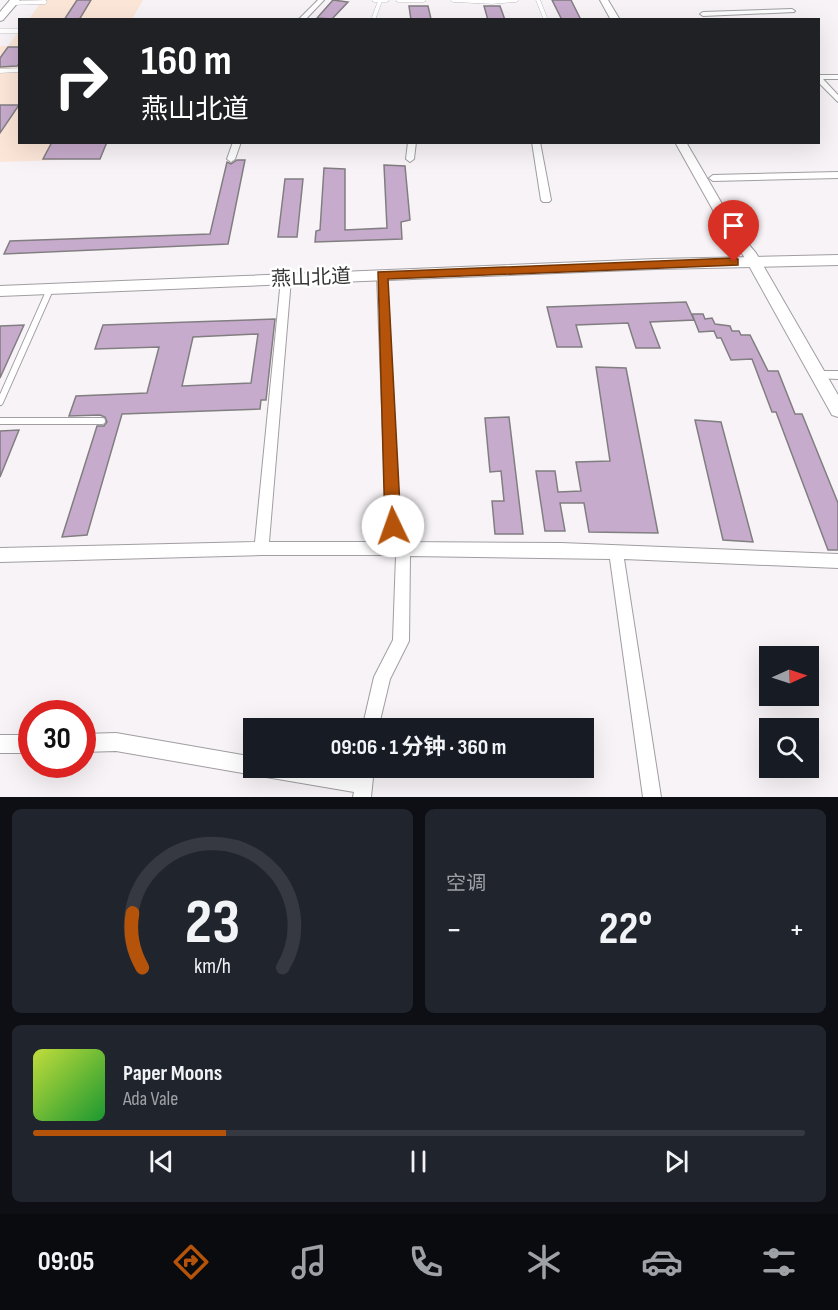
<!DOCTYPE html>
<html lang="zh">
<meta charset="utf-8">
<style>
body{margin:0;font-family:"Sofia Sans Condensed","Noto Sans SC",sans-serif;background:#20242c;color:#f1f3f6;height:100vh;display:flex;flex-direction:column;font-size:22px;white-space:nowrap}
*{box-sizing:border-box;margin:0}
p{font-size:20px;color:#9ea1a6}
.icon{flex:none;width:33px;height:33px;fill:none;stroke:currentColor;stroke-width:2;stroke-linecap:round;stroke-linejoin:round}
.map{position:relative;height:797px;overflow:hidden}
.side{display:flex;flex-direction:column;gap:12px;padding:12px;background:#0d0f14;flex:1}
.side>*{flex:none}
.top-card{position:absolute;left:18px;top:18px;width:802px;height:126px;border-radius:0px;box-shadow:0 6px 24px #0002;background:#202124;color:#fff;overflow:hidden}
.needle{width:39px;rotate:87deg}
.tools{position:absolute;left:759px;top:646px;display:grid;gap:12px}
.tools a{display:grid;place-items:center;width:60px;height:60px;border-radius:0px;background:#171b24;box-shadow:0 6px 24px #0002;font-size:30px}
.speed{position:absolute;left:18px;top:700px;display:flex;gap:12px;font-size:30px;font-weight:700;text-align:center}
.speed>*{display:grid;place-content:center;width:78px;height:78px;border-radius:50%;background:#171b24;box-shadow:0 6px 24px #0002;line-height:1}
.speed .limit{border:9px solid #d22;background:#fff;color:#111}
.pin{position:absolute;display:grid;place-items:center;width:51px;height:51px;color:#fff;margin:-62px -26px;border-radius:50% 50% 50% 0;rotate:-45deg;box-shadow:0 0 6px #0007}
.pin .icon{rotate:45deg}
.me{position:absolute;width:66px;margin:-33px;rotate:357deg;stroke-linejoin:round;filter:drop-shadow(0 0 4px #0008)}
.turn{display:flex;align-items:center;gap:21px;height:126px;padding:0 24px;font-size:27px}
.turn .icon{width:78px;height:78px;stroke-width:2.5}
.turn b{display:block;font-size:42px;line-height:51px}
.big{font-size:45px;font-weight:700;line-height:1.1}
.side .card{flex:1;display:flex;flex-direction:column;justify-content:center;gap:9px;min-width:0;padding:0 21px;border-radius:9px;background:#20242c}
.side .dial{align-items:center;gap:0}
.dial svg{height:156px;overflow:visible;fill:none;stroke:#363941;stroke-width:7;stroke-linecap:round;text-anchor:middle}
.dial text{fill:#f1f3f6;stroke:none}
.song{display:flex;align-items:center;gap:18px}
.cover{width:72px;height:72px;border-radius:9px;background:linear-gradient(135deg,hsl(70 70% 55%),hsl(130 70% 35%))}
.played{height:6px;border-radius:3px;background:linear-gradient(90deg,#b45309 25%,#363941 25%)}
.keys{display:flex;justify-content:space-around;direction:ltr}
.heat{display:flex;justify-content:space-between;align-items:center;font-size:33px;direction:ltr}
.side .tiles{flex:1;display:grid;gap:12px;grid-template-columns:1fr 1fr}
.card:last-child{grid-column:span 2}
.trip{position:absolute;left:243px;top:718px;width:351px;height:60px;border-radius:0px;background:#171b24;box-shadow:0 6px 24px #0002;font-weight:700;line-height:60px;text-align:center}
.dock{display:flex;height:96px;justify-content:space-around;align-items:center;background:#090b0e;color:#9ea1a6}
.dock .icon{width:42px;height:42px}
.dock .current{color:#b45309}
.dock b{font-size:27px;color:#f1f3f6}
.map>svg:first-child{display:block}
.commercial{fill:#fce6d8}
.building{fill:#c7abcc;stroke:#817e81;stroke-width:1.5;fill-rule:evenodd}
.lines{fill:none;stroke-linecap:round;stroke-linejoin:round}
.service-far2-casing{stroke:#a19ea1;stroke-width:4.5}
.service-far1-casing{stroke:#a19ea1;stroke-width:6}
.service-casing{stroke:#a19ea1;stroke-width:8}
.minor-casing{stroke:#a19ea1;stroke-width:2}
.secondary-casing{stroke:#a19ea1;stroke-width:2}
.primary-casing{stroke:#a19ea1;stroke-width:2}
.service-far2{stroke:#fff;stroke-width:4}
.service-far1{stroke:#fff;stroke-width:4.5}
.service{stroke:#fff;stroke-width:6}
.minor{fill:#fff;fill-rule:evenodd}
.secondary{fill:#fff;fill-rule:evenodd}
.primary{fill:#fff;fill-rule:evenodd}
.route{fill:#b45309;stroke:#753606;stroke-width:1.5}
.labels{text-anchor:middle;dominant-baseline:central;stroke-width:5;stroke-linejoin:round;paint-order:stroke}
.street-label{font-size:20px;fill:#353435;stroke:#fff}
</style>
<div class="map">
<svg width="838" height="797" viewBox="0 0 838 797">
<rect width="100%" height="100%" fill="#f7f3f7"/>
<path class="commercial" d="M43 0H143L132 19 28 20Z
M19 31 20 142 70 143 61 160 0 162V46H8Z"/>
<path class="building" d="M77 0H91L79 20H64Z
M333 0 348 2 332 19 317 18Z
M552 0H571L581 20H562Z
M409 6H428L431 19 411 20Z
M484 6H500L505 20H488Z
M8 47H20V63L17 66 0 67V58Z
M0 105H19L0 133Z
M52 142H107L100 159H43Z
M237 160H245L228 244 4 254 10 241 210 234 227 162 231 164Z
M384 165 405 166 410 220 401 222 402 239 315 242 316 231 320 230 324 168 345 169V230L387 228Z
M285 179H303L297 237H278Z
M686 302 694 320 650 322 660 348H636L628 323 576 325 582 347H557L547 307Z
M692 314H703L705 319 712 318 715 324 730 326 732 331H739L741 335H750L768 371H778L795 414H802L838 503V550H828L776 412H772L752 359 731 360 721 338H717L714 331 699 332Z
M275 319 266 400H261L260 409 122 414 87 535 62 537 97 426H104L107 422 105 417 100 415 69 416 76 396 147 393 159 347 95 349 103 325ZM258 334 251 383 182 386 193 337Z
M24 325 0 378V326Z
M596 367 626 368 658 533 589 532 584 503H560L565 531H545L536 471H555L558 492 581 491 576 462 610 461Z
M509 417 523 534H495L492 501H504L501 471 490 472 485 418Z
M695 420 721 422 753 542 723 540Z
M19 430 0 477V431Z"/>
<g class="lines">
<defs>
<path id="service-far2" d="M374 0H387
M398 0H424
M453 0 492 2 516 0
M538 0 546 20
M13 3 45 2
M373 20 380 1
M0 31H20
M0 71 20 70"/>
<path id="service-far1" d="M47 295 50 289"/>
<path id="service" d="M0 402 48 294
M0 421H102"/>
<path id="minor" d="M318 0H324L305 20H298Z
M792 9 795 11 794 12 703 16 700 14 703 12Z
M819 75H838V79H823L838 95V102L819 83Z
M233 142H241L235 159 231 162 227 159Z
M408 142H416L414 159 410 162 406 159Z
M532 142H540L551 200 549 202H543L541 200Z
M838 172V178L713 181 709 178 713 175Z
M382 272 387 275 401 542 561 543 838 554V568L624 559 661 797H643L610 559 410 556 409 641 390 679 378 729H362L374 677 393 640 396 555H261L0 562V548L255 542 281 279 286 276 291 279 269 542H387L377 275Z
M818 371H838V379L814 378 812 375Z
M116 733 254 757V768H316L356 775V768H374L371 797H353L354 792 266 777 259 773 254 775 116 751 82 752V734Z
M0 735H32V753H0Z"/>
<path id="secondary" d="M600 0H608L620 20H611Z
M675 142H686L739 233 756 253 838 395V417L832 415 743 255 727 235Z"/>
<path id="primary" d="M10 0H20L3 20 0 21V12Z
M838 255V265L656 269 0 296V286L656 259Z"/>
</defs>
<use href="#service-far2" class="service-far2-casing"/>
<use href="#service-far1" class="service-far1-casing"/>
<use href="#service" class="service-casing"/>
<use href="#minor" class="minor-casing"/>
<use href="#secondary" class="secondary-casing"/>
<use href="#primary" class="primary-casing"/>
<use href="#service-far2" class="service-far2"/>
<use href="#service-far1" class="service-far1"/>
<use href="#service" class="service"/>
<use href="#minor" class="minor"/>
<use href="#secondary" class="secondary"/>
<use href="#primary" class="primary"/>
</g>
<path class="route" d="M734 258 738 259V265L388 279 401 526 399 531 393 533 387 531 385 526 378 272Z"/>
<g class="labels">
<g class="street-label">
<text transform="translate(311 278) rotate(-2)">燕山北道</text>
</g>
</g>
</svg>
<div class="tools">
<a><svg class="needle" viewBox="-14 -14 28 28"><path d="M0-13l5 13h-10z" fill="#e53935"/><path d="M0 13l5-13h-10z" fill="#9ea1a6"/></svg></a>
<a><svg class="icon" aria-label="search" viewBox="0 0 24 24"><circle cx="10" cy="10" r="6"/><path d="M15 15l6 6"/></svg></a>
</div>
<div class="speed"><div class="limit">30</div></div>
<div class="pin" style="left:734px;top:262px;background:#d93025"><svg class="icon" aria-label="arrive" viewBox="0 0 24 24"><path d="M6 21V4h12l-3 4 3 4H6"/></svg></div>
<svg class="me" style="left:393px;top:526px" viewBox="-20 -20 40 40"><circle r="19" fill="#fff"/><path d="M0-13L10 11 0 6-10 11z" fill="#b45309"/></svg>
<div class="trip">09:06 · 1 分钟 · 360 m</div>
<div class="top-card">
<div class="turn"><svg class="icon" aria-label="right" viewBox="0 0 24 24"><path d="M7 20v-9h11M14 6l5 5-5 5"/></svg><div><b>160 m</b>燕山北道</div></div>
</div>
</div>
<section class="side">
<div class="tiles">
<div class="card dial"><svg viewBox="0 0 100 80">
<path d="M14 69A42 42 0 1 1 86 69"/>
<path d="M14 69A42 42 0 0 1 9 41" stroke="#b45309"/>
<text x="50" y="56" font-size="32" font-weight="700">23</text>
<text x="50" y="72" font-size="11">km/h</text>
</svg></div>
<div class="card"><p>空调</p>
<div class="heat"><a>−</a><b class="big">22°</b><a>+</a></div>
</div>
<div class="card">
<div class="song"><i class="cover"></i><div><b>Paper Moons</b><p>Ada Vale</p></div></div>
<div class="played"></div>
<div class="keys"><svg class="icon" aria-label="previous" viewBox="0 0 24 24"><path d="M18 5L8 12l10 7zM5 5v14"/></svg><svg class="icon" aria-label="pause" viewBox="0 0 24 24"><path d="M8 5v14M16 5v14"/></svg><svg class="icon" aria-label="next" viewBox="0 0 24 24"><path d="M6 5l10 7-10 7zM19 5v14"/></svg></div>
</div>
</div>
</section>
<nav class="dock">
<b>09:05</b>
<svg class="icon current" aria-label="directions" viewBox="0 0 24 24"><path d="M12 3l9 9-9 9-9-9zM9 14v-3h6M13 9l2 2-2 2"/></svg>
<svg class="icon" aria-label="music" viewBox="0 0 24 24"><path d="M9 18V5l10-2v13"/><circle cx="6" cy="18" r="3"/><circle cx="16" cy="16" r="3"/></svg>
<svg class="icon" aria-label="phone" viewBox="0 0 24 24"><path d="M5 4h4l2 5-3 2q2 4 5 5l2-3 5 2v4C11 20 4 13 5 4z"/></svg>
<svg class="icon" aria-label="climate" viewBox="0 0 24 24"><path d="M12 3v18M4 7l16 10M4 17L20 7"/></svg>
<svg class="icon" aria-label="car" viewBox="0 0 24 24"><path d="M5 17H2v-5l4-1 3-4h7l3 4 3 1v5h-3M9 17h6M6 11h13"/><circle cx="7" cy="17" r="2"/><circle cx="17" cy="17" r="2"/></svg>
<svg class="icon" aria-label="filters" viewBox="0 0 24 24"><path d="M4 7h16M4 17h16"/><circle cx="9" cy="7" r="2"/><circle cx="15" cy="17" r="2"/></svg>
</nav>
